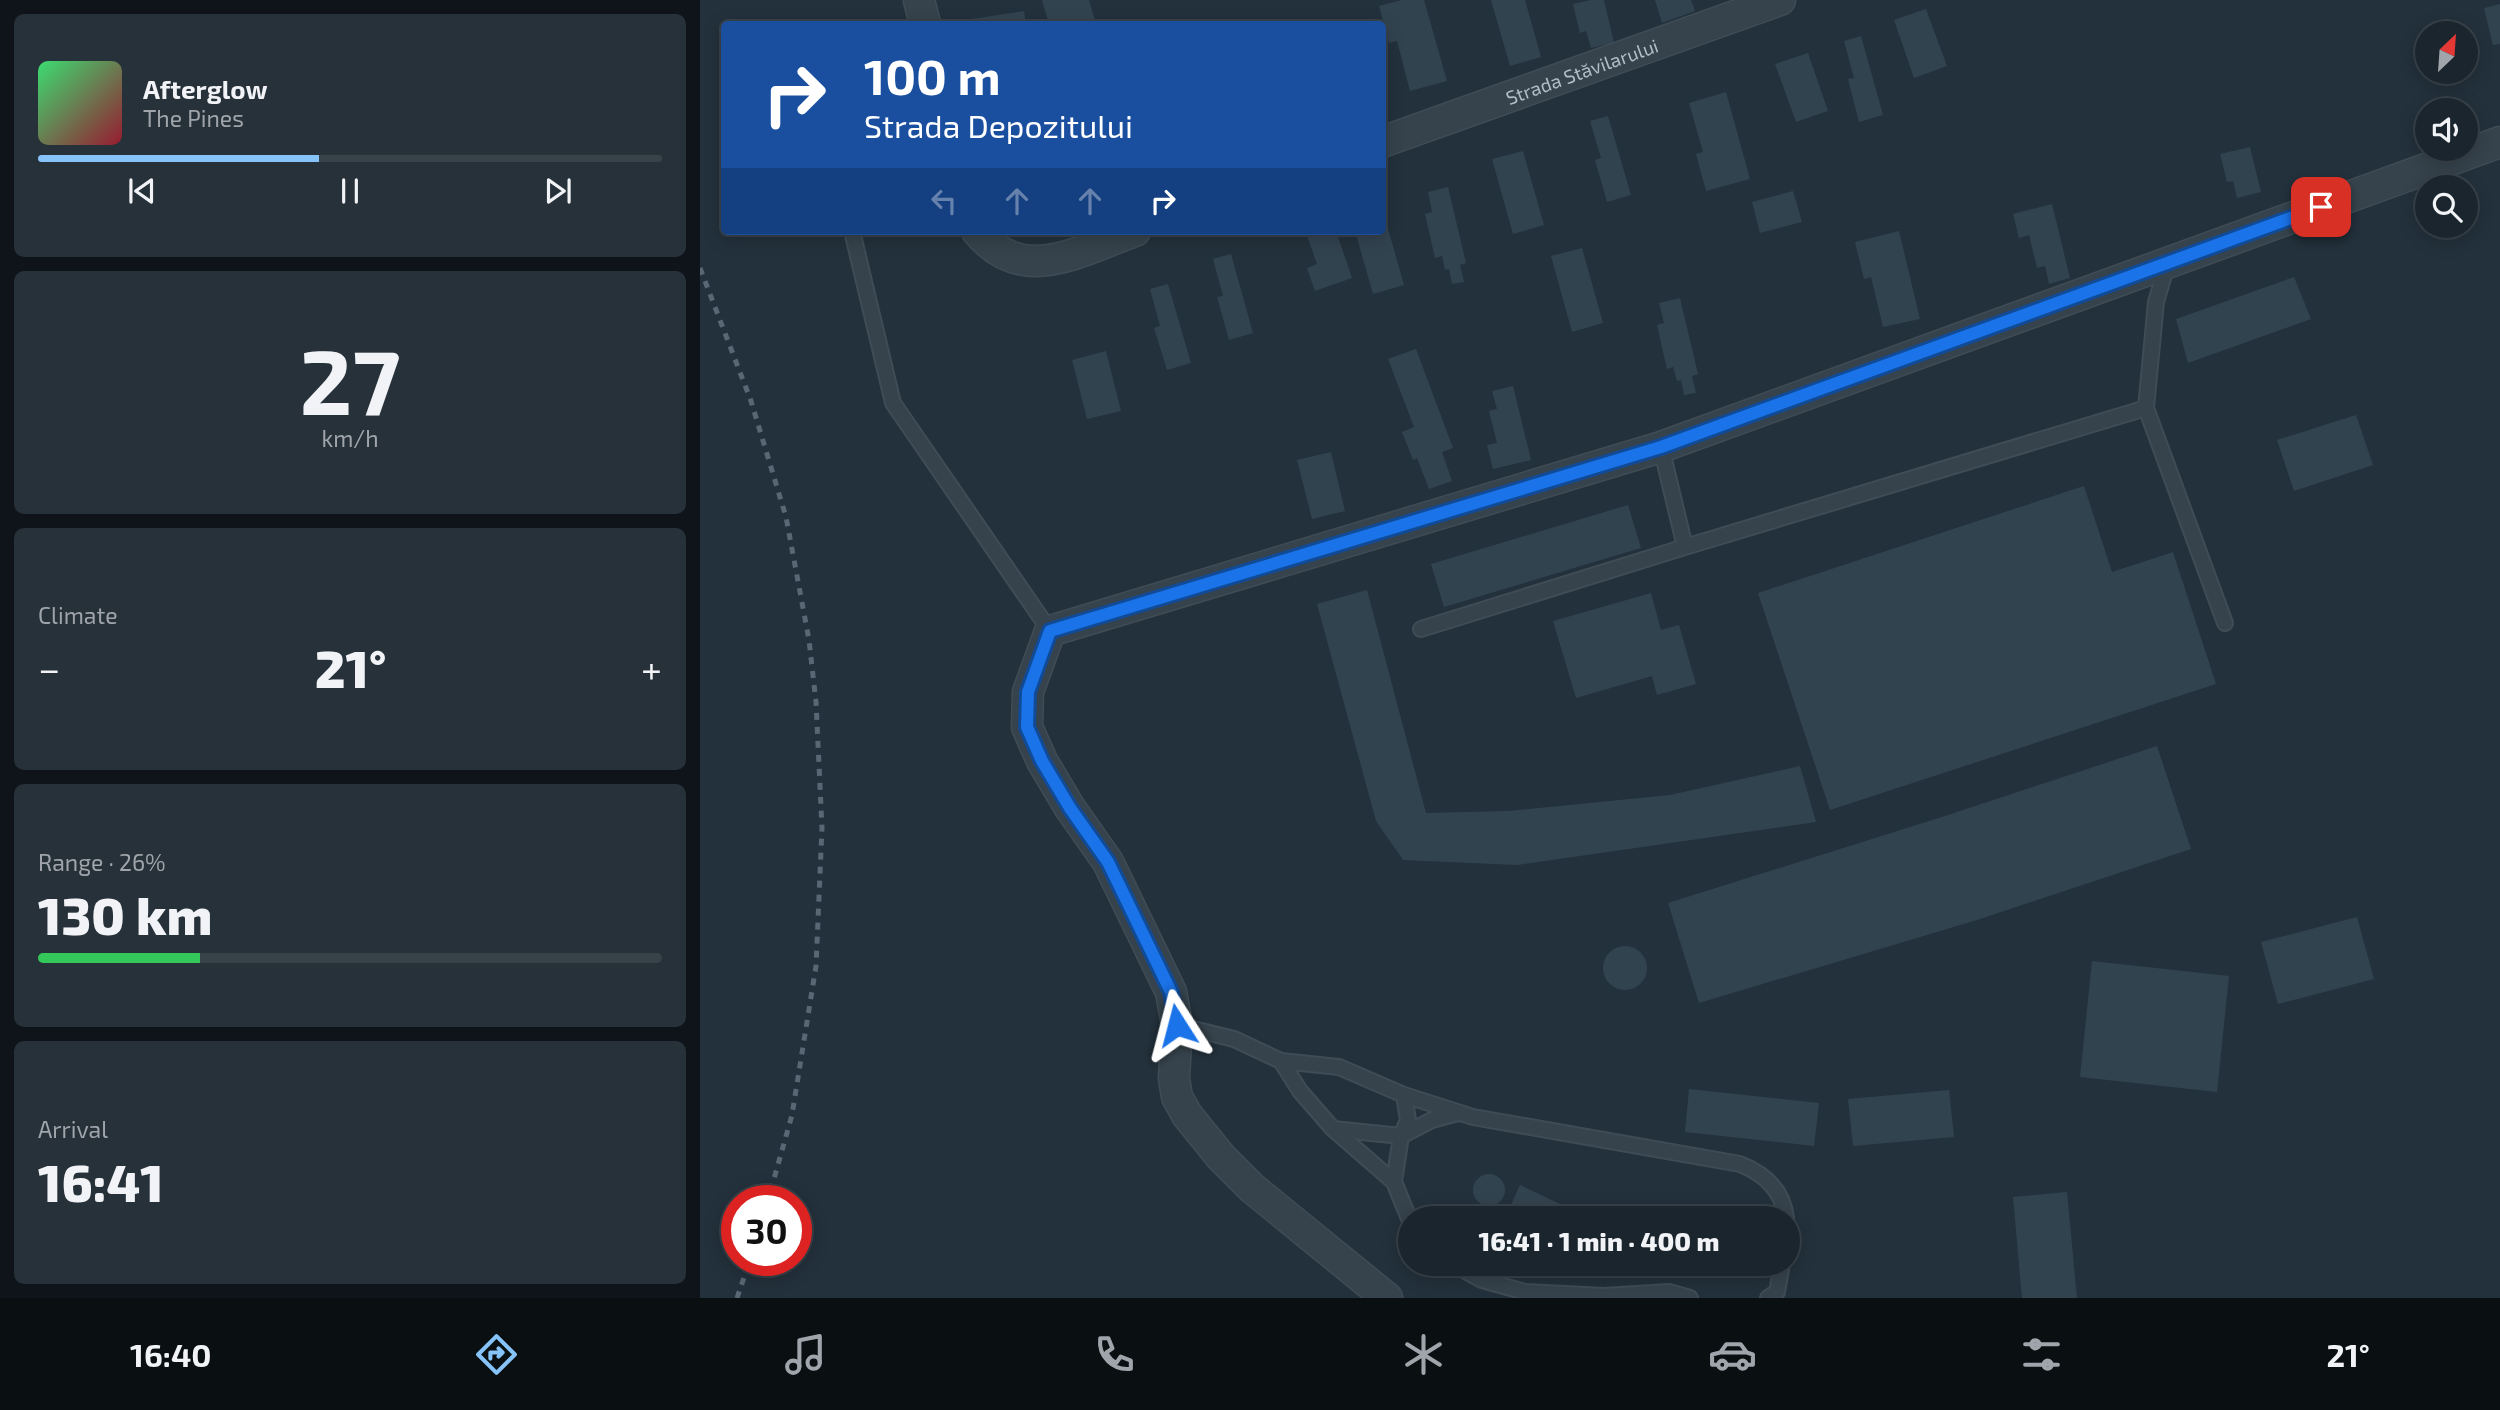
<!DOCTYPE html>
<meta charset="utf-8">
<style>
body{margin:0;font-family:"Exo 2",sans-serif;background:#273139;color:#f1f3f6;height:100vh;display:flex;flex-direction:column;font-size:26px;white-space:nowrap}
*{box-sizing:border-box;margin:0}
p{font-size:23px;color:#9fa5aa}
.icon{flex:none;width:38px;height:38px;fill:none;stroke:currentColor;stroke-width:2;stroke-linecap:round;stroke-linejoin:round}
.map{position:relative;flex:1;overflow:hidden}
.drawer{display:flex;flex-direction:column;gap:14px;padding:14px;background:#0e1419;width:700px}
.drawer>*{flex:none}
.hud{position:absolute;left:21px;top:21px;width:665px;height:214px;border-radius:7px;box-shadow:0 4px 18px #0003,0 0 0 2px #384249;background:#1a4fa0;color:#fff;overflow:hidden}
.needle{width:46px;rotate:25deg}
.tools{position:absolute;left:1715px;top:21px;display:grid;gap:14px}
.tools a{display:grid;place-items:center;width:63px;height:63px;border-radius:50%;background:#1a252d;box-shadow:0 4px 18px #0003,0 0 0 2px #384249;font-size:35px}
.speed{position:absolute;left:21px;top:1185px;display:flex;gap:14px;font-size:35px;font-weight:700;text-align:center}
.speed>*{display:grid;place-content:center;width:91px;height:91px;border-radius:50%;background:#1a252d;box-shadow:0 4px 18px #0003,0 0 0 2px #384249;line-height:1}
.speed .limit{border:10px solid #d22;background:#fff;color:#111}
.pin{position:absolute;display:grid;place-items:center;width:60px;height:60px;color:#fff;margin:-30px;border-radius:14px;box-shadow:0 4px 10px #0006}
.me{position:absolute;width:77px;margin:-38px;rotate:351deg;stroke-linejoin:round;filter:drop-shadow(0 0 5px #0008)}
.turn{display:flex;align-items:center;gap:24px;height:147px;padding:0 28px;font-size:32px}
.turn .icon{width:91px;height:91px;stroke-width:2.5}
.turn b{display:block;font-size:49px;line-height:60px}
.lanes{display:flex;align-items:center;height:66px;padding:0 28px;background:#0003;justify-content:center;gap:35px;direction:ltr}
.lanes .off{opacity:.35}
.big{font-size:52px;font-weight:800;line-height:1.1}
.drawer .card{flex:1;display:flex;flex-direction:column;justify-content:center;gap:10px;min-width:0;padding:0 24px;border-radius:10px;background:#273139}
.drawer .dial{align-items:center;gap:0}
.dial b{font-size:91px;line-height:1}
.song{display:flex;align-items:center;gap:21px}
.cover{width:84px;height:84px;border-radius:10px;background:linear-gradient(135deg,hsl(140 70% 55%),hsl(350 70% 35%))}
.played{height:7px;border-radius:4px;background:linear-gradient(90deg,#86c3f8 45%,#384249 45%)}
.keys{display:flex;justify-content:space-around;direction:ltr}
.heat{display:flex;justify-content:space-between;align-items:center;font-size:38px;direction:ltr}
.charge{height:10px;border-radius:5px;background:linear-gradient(90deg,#34c759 26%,#384249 0)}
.trip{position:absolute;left:698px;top:1206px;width:402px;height:70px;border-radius:35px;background:#1a252d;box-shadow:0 4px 18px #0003,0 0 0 2px #384249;font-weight:800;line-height:70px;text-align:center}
.menu{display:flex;height:112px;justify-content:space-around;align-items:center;background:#0a0f12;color:#9fa5aa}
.menu .icon{width:49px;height:49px}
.menu .selected{color:#86c3f8}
.menu b{font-size:32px;color:#f1f3f6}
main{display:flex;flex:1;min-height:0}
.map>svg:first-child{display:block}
.building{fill:#324350}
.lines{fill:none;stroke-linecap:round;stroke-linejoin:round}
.lane-casing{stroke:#404c55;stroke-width:18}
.street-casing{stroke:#404c55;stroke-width:33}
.lane{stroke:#36434c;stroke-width:14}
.street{stroke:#36434c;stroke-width:30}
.rail{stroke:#586773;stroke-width:5;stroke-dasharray:7 7;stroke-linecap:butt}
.route-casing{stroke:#114b97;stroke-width:18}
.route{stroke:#1a73e8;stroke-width:12}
.labels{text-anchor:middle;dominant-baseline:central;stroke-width:7;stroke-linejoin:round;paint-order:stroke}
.street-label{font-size:19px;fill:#b2bdc8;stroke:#1c2831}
</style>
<main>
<section class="drawer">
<div class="card">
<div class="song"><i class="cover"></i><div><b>Afterglow</b><p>The Pines</p></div></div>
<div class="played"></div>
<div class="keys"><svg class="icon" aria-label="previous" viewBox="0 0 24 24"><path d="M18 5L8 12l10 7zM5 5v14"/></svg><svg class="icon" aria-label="pause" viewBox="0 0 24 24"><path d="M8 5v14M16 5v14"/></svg><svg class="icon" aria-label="next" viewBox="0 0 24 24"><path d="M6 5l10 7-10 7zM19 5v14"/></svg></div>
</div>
<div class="card dial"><b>27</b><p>km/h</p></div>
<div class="card"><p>Climate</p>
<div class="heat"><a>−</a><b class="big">21°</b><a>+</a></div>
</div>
<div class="card"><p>Range · 26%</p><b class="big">130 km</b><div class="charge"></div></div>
<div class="card"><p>Arrival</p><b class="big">16:41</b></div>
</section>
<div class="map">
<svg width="1800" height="1298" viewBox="0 0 1800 1298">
<rect width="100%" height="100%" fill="#23313c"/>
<path class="building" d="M342 0H389L396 24H349Z
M702 0H724L747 81 710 91 697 41 689 43 679 6Z
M791 0H825L841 57 810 66Z
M891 0H904L914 43 891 48 886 31 880 33 873 4Z
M955 0H991L995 11 962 23Z
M1800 4V44L1793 45 1784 8Z
M1226 9 1247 66 1214 78 1194 20Z
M324 11 326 24H259L258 21Z
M1161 36 1183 115 1159 122 1148 79 1154 78 1144 41Z
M1108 53 1128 111 1096 122 1075 64Z
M1026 92 1050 179 1006 191 996 154 1003 152 989 103Z
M908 116 931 195 907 202 895 160 901 158 890 121Z
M1550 147 1561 192 1537 198 1533 181 1527 182 1520 154Z
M823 151 844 225 813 234 792 159Z
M748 187 766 263 760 265 764 282 752 284 749 269 745 270 742 256 735 258 725 214 732 212 728 192Z
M1093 191 1102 222 1060 233 1052 202Z
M1352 204 1370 278 1349 284 1345 266 1337 268 1329 235 1319 238 1313 214Z
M683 211 704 285 673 294 655 231H682Z
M611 231H636L652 278 615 291 607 268 617 264 606 233Z
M1199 231 1220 319 1183 327 1171 277 1164 279 1155 242Z
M882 248 903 323 872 332 851 256Z
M531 254 553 333 529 340 517 297 523 296 513 259Z
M1594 277 1611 319 1488 363 1476 319Z
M468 284 491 363 467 370 454 328 460 326 450 289Z
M980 298 998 374 992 376 996 393 984 395 981 380 977 381 973 367 967 369 957 325 964 323 959 303Z
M716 349 753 448 742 452 752 481 729 489 717 458 713 460 702 432 714 427 688 359Z
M406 351 421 411 387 419 372 360Z
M813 386 831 460 793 469 787 445 797 443 789 411 797 409 792 391Z
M1656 415 1673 465 1594 491 1577 440Z
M631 452 645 511 612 519 597 460Z
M1384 486 1412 572 1473 552 1516 684 1130 810 1058 593Z
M928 505 941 548 744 607 731 564Z
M667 590 726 813 808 811 970 795 1100 766 1116 822 817 865 703 860 676 821 617 604Z
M951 593 961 630 979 625 996 684 957 695 952 676 876 698 853 621Z
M1457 746 1491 849 1277 920 999 1003 968 903 1242 817Z
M1657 917 1674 979 1578 1004 1561 942Z
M903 968a22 22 0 1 1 44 0a22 22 0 1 1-44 0Z
M1392 961 1529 976 1517 1092 1380 1077Z
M989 1089 1119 1103 1114 1146 985 1132Z
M1249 1090 1254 1137 1153 1146 1148 1099Z
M773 1190a16 16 0 1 1 32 0a16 16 0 1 1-32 0Z
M820 1185 873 1210 869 1218H810L806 1216Z
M1367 1192 1377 1298H1322L1313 1197Z"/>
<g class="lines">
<defs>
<path id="lane" d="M152 231 193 403 350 631
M1446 408 1456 302 1467 265
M985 547 1446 408 1525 623
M721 629 985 547 961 447
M477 1025 534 1039 581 1061 639 1067 704 1095 773 1117 1040 1164C1065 1174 1083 1190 1086 1218
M581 1061 600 1091 633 1129 701 1136 732 1120 758 1113
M704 1095 708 1120 701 1136 694 1182 710 1221
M633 1129 694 1182
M753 1264 782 1280 825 1292 904 1296 969 1292 990 1298
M1068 1298 1077 1292 1082 1264"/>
<g id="street">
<path d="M219 0 225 24"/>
<path id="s1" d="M682 142 1080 0"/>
<path d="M277 231C323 287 379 251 435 231"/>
<path d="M687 1298 552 1188 521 1157 487 1115 477 1097 474 1078 477 1025 471 992 408 862 370 808 342 761 327 727 328 692 350 631 961 447 1800 142"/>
</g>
</defs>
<use href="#lane" class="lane-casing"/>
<use href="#street" class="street-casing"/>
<use href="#lane" class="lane"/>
<use href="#street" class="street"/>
<path class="rail" d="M0 268 51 401 86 517 109 640 116 702 122 828 116 966 92 1115 68 1200
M37 1298 50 1260"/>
</g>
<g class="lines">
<defs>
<path id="route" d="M477 1025 471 992 408 862 370 808 342 761 327 727 328 692 350 631 961 447 1621 207"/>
</defs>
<use href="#route" class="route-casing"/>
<use href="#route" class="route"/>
</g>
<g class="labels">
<g class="street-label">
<text stroke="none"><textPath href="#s1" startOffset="212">Strada Stăvilarului</textPath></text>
</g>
</g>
</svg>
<div class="tools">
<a><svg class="needle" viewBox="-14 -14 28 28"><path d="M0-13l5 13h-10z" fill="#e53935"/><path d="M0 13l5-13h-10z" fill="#9fa5aa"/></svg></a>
<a><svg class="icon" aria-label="sound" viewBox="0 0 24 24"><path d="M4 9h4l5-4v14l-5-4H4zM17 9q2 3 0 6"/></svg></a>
<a><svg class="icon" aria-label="search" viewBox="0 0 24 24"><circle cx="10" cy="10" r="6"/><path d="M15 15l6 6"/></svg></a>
</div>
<div class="speed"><div class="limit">30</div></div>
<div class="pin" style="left:1621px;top:207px;background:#d93025"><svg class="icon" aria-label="arrive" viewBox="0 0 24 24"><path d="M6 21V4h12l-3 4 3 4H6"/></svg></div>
<svg class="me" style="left:477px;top:1025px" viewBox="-20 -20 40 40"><path d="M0-17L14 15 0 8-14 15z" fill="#1a73e8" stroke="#fff" stroke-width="4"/></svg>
<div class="trip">16:41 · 1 min · 400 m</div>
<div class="hud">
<div class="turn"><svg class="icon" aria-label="right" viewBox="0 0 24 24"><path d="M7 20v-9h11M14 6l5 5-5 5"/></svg><div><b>100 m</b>Strada Depozitului</div></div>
<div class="lanes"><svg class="icon off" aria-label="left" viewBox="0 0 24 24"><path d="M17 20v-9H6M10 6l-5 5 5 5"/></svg><svg class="icon off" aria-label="ahead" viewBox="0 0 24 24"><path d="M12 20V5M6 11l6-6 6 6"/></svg><svg class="icon off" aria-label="ahead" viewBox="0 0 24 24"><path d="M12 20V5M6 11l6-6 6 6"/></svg><svg class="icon" aria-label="right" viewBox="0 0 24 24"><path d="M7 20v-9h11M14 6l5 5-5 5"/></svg></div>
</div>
</div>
</main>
<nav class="menu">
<b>16:40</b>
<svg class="icon selected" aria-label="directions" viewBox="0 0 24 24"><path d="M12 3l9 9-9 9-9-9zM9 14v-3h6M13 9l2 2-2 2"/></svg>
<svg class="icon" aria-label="music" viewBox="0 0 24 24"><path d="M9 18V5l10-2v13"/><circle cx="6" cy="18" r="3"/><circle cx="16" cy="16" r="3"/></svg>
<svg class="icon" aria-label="phone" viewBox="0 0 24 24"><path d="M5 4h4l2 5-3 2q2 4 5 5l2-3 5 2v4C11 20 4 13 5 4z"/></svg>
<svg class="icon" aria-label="climate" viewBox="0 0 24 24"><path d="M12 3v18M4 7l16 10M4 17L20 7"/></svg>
<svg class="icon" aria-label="car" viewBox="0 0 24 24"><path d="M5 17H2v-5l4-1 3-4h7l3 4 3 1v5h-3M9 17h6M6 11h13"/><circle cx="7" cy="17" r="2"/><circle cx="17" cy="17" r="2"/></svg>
<svg class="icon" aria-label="filters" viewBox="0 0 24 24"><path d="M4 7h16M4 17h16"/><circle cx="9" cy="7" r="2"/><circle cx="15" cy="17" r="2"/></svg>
<b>21°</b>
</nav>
